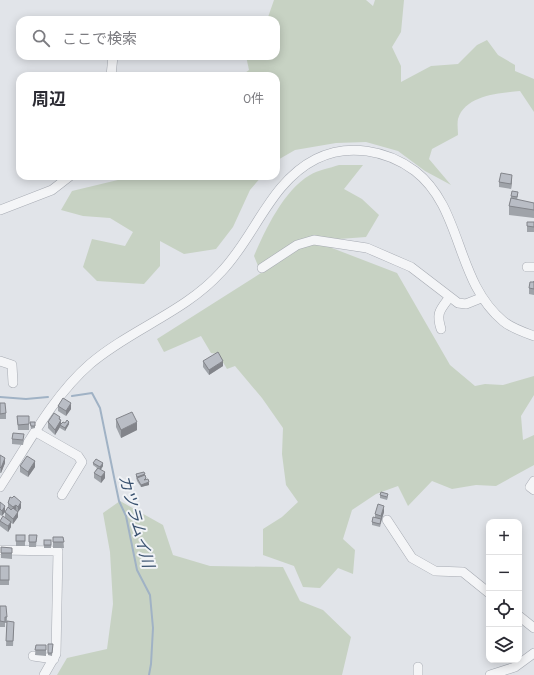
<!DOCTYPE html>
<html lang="ja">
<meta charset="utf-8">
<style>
:root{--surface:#fff;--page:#f7f7f7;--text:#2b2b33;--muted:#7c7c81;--line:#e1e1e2}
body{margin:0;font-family:Jost,"Noto Sans JP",sans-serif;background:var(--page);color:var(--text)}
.controls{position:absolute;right:12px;bottom:12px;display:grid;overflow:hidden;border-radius:8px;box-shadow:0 2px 10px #0003}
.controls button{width:36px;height:36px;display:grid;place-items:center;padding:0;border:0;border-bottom:1px solid var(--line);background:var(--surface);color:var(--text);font:20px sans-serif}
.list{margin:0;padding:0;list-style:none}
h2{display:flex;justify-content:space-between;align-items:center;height:52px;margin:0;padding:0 16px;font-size:17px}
h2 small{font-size:13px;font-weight:400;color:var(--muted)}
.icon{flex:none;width:22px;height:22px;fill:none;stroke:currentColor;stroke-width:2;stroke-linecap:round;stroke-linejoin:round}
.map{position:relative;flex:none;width:534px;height:675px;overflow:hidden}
.search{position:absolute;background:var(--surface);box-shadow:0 2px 10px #0003;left:16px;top:16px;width:264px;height:44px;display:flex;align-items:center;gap:10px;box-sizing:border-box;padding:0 14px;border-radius:12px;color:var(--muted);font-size:15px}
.panel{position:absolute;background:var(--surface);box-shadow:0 2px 10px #0003;left:16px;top:72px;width:264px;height:108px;border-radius:12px}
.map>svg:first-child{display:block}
</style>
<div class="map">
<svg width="534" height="675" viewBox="0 0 534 675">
<rect width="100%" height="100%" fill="#e1e4e9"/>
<!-- green -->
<g fill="#c7d2c3">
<path d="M274,0h92l7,6 2,-6h29l-3,32 -9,15 9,19v16l30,-16 27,-2 19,-19 10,-5 11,15 17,10v6l19,8v33l-14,-21c-20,2 -55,4 -62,28 -1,5 0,11 0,16l-26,14 -3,10 22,26 -26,-14 -27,-20 -32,-9 -30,1 -41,7 -19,11v-85h-35l8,-6 -3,-14h30v-36h-9z"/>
<path d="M339,165h24l-19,24 18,10 17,16 -13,22 -27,2 -7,9 65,25 53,92 25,21 10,-2 18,1 31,-9v19l-13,21 2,24 11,-5v30l-38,21 -20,-1 -24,4 -20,-8 -24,25 -10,-20 -22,8 -24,16 -9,29 12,11 -2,24 -15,-6 -18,20 -17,-1 -9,-21 -31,-11v-26l19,-12 16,-15 -12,-17 -4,-31 1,-26 -21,-30 -27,-32 -8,3 -9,-15 -7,-1 -10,-17 -37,16 -7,-13 104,-66 -7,-17c11,-26 30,-66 56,-81 8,-5 20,-7 29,-10z"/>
<polygon points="124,176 262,176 250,190 233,227 216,249 184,254 160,241 160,266 144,284 97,281 83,267 92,239 125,246 133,232 110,218 83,216 61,210 72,191 122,179"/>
<polygon points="120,501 163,525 173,555 210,566 283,567 300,601 323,610 351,637 342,675 57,675 67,658 107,649 113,604 110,552 103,513"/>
</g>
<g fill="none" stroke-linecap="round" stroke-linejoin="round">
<!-- stream -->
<g stroke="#a0b2c5" stroke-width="2">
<polyline points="72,396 92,393 100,408 114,477 119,501 126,516 137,570 150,595 153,628 151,664 149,675"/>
<polyline points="0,397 26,399 48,397"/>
</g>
<!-- minor casing -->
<g stroke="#a7abb3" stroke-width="10">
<g id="minor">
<polyline points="111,76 113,56"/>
<polyline points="0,210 52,190 70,176"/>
<polyline points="527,267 534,267"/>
<polyline points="262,268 297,245 314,240 367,248 411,267 458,303 466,304 481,298"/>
<path d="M441,329c-5,-16 -1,-19 8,-31"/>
<polyline points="0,361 12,365 13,383"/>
<polyline points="36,432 78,456 82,462 62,495"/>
<polyline points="534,481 530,487 534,490"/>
<path d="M0,487c27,-41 53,-91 90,-123 41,-35 95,-52 131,-92 34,-35 49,-90 95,-113 32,-16 71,-9 99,12 48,37 40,110 88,150 8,7 20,11 31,15"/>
<polyline points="387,520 412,558 435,571 463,572 489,593"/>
<polyline points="0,550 58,551 56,654 44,675"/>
<polyline points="519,616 534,628"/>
<polyline points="33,656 54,659"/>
<polyline points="418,675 418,667"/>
<polyline points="490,675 515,667 534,653"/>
</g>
</g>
<!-- minor -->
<use href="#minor" stroke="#f4f5f7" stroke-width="9"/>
</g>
<!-- wall -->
<g fill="#9fa3a9">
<polygon points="512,180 511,189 499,187 499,182"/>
<polygon points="518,195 517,200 534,203 534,218 509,215 509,206 511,196"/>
<rect x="527" y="222" width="7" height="10"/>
<polygon points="534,281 534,295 529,294 529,288 534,282"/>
<polygon points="203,361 223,366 209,375 203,367"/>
<polygon points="0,403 6,413 6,419 0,419 0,430"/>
<polygon points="58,406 71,409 66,416 58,411"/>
<polygon points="17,416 29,416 29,430 18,430"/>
<polygon points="116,419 137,430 121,438 116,427"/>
<polygon points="60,420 61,424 65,423 69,424 65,431 60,428 60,427 55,435 48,428 48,422"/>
<polygon points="30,422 35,422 35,428 31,429"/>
<polygon points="12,439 24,440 23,445 12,444"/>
<polygon points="0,455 5,463 1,473 0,473"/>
<polygon points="93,463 103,466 101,470 105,478 101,483 94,478 94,473 97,468 93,465"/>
<polygon points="20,466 35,467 28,477 20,472"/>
<polygon points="136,474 145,476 149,485 141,487 137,481 136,477"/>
<polygon points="380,495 388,497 387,500 380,498"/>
<polygon points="10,497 21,508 18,512 18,517 13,524 11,523 11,527 8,532 0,526 0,521 5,517 5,512 2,516 0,515 0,518 0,502 5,511 8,508 8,503"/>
<polygon points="384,512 380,527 372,525 372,522 375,518 375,514"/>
<rect x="16" y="535" width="9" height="11"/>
<polygon points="29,535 37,535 36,547 29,547"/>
<polygon points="53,537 63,537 64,548 53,548"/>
<rect x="44" y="540" width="7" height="8"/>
<polygon points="1,547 12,548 12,559 1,558"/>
<polygon points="0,553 0,566 9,566 9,585 0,585"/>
<polygon points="0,606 7,617 7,622 14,627 13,646 6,646 7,623 5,623 5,627 0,627"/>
<polygon points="48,644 53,644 52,656 48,655"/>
<polygon points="36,645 46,645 46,656 35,655"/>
</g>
<!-- shaded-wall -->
<g fill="#82848a">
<polygon points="512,175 512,180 511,189 511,184"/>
<polygon points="223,361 223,366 209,375 209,370"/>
<polygon points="71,403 71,409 66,416 66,411"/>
<polygon points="60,417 60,422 61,420 61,426 60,425 60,427 55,435 55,430"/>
<polygon points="69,422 69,424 65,431 65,428"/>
<polygon points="137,422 137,430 121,438 121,430"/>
<polygon points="5,458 5,463 1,473 1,468"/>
<polygon points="35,461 35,467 28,477 28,472"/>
<polygon points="103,463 103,466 100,470 100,467"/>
<polygon points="105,472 105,478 101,483 101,477"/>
<polygon points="145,474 145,477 137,478 137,480 137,477"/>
<polygon points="149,482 149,485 141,487 141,485"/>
<polygon points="21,502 21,508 18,512 18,507"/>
<polygon points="16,505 16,510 13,513 13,507"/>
<polygon points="5,506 5,512 2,516 2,511"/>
<polygon points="384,506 384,512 381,521 381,516"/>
<polygon points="18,512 18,517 13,524 13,519"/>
<polygon points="11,522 11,527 8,532 8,526"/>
</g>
<!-- building -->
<g fill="#b9bdc5" stroke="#82848a">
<polygon points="501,173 512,175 511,184 499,182"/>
<polygon points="512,191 518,192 517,197 511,196"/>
<polygon points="511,198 534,203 534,210 509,206"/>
<polygon points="527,222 534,222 534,227 527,226"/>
<polygon points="534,281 534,289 529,288 530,282 534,282"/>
<polygon points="218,352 223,361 209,370 203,361"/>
<polygon points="63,398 71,403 66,411 58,406"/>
<polygon points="0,403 5,403 6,413 0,414"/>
<polygon points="132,412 137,422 121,430 116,419"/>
<polygon points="54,413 60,417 59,419 61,420 55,430 48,422"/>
<polygon points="17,416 29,416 29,424 18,425"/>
<polygon points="67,420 69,422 65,428 60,425 63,422 65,423"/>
<polygon points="30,422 35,422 35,426 31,426"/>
<polygon points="13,433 24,434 23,440 12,439"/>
<polygon points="0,455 5,458 1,468 0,467"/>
<polygon points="27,456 35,461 28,472 20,466"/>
<polygon points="96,459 103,463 100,467 93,463"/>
<polygon points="98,468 105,472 101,477 94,473"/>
<polygon points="144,472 145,474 137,477 136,474"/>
<polygon points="145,475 146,478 144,480 148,479 149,482 141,485 137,478"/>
<polygon points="381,492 388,494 387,497 380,495"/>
<polygon points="14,496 21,502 18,507 16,505 13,507 8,503 10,497 12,498"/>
<polygon points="0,502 5,506 2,511 0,509"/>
<polygon points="378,504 384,506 381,516 375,514"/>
<polygon points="8,507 11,510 13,508 18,512 13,519 5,512"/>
<polygon points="3,516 11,522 8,526 0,521"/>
<polygon points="373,517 381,519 380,524 372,522"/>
<rect x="16" y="535" width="9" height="6"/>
<polygon points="29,535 37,535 36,542 29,542"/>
<polygon points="53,537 63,537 64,542 53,542"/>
<rect x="44" y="540" width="7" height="5"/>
<polygon points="1,547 12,548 12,553 1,553"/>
<rect x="0" y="566" width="9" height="14"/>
<polygon points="0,606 6,606 7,617 5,617 5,622 0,621"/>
<polygon points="7,621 14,622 13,641 6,641"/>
<polygon points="48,644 53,644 52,653 48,653"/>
<polygon points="36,645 46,645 46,650 35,650"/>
</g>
<g text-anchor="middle" stroke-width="4" stroke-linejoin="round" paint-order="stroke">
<!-- water labels -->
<g font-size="16" font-style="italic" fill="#39516f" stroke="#f1f3f6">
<text transform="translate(137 521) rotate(75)" y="6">カツラムイ川</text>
</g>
</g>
</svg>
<div class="controls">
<button>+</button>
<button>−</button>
<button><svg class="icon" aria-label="locate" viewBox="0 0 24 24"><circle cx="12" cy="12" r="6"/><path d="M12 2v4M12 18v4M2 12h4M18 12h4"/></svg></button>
<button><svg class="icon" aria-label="layers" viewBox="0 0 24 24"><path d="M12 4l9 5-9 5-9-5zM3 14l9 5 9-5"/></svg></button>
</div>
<div class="search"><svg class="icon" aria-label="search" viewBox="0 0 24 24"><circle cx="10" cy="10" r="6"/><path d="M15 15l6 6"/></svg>ここで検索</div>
<section class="panel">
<h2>周辺<small>0件</small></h2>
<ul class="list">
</ul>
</section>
</div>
